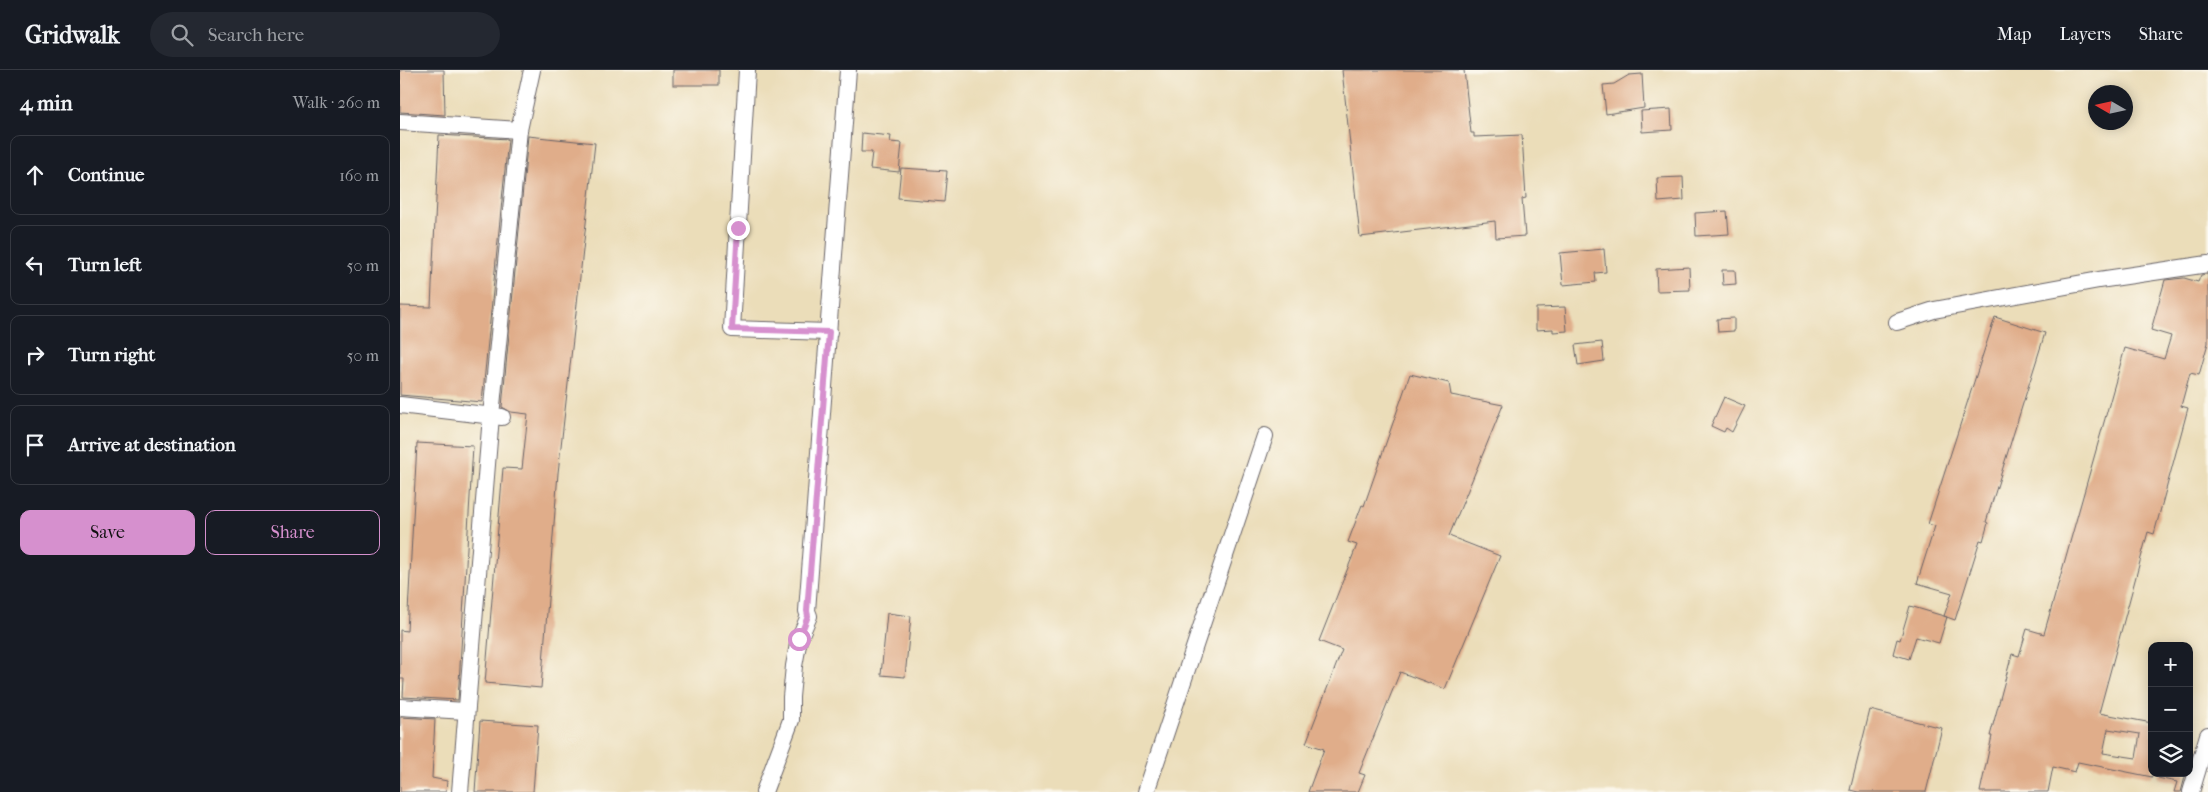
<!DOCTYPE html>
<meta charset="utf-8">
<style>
:root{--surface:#171b24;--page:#242831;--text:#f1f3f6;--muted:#9ea1a6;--line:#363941;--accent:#d690ce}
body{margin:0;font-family:"IM FELL French Canon",serif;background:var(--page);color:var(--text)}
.controls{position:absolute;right:15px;bottom:15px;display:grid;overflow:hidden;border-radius:10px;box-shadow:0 2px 12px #0003}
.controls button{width:45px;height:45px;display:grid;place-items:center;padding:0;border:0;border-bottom:1px solid var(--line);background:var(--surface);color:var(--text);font:25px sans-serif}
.compass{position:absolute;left:1688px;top:15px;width:45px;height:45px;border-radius:50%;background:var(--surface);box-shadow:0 2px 12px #0003;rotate:279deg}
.stop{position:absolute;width:15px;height:15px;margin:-11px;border:4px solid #d690ce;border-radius:50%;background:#fff}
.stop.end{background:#d690ce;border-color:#fff;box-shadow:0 1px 5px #0008}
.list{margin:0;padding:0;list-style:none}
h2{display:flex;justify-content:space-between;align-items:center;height:65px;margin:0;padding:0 20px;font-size:21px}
h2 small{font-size:16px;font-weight:400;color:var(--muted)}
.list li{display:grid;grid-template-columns:32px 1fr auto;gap:15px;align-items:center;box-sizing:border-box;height:80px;margin:0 10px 10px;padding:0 10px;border:1px solid var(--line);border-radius:10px}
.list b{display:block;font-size:19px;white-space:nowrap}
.list em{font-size:16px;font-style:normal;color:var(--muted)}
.actions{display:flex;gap:10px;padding:15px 20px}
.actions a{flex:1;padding:11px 0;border:1px solid var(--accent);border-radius:10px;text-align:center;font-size:18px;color:var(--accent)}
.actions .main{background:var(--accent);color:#111}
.icon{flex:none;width:28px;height:28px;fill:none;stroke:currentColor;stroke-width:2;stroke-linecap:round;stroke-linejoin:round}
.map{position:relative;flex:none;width:1808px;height:722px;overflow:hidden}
header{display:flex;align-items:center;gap:30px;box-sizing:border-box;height:70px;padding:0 25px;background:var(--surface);border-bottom:1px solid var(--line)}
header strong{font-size:24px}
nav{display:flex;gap:28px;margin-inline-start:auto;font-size:18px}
.search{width:350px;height:45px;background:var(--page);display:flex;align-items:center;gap:12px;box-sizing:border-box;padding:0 18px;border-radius:28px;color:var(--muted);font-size:19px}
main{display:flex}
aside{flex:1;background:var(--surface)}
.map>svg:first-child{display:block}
</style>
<header>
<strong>Gridwalk</strong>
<div class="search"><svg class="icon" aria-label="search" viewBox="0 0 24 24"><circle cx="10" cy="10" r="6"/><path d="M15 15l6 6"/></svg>Search here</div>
<nav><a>Map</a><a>Layers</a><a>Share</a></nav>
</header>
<main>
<aside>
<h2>4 min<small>Walk · 260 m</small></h2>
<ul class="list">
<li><svg class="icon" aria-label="ahead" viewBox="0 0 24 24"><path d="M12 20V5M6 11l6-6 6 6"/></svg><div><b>Continue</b></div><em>160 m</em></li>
<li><svg class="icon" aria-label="left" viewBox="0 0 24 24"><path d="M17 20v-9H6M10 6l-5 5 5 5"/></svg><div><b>Turn left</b></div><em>50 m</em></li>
<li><svg class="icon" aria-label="right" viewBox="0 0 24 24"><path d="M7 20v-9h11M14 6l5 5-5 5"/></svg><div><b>Turn right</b></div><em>50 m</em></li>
<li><svg class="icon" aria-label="arrive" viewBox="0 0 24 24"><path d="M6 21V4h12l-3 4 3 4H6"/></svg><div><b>Arrive at destination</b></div></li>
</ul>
<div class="actions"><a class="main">Save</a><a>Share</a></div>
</aside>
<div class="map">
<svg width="1808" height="722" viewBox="0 0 1808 722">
<rect width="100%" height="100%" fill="#fbf7ec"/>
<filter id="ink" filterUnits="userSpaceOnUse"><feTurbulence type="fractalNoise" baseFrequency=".02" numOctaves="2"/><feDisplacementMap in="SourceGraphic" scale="10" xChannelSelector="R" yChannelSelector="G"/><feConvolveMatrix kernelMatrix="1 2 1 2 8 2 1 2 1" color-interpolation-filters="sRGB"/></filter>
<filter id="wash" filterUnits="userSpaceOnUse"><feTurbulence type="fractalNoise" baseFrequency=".0096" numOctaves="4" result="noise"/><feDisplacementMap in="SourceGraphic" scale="20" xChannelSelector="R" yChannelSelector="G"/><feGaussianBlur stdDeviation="1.12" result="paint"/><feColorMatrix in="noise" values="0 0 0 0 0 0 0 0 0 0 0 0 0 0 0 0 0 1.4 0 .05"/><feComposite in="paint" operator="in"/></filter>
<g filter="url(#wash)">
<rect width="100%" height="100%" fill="#ebddb9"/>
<g id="blocks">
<!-- building -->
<g fill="#e0ad8a" fill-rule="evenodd">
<polygon points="0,0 44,0 45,45 0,42"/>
<rect x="273" y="0" width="46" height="15"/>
<polygon points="942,0 1064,0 1071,63 1074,63 1074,67 1122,65 1126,128 1122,129 1125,166 1096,168 1095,151 960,167"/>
<polygon points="1242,4 1244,38 1206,44 1203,15 1214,14 1229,5"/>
<polygon points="1271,39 1272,60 1242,62 1241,41"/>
<polygon points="462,63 491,66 490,72 502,73 499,102 470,99 472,82 461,82"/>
<polygon points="39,65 108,69 82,332 0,325 0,236 31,237"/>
<polygon points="128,66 195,73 158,403 141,618 85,613 103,398 122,399 128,344 111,342 102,337"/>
<polygon points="501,98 547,101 544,132 498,128"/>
<polygon points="1283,107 1284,130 1258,132 1257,108"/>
<polygon points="1327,141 1329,164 1296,166 1295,143"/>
<polygon points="1204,179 1206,202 1195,203 1196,212 1163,215 1160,183"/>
<polygon points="1289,197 1290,220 1257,221 1256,199"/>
<polygon points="1322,200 1335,200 1336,214 1323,215"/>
<path d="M1808,204v69l-9,32 -9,-2 -9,33 7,2 -34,126 -6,-2 -49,181 53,10v54l-74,-15 -3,10 -22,-5 -5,25h-68l12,-56h-2l22,-82 7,2 8,-27 17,5 81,-286 39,11 7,-23 -20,-6 14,-50 19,-2 14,4 3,-7zM1708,659l32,5 -4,24 -33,-5z"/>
<polygon points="1165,237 1167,261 1153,262 1153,259 1136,260 1136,238"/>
<polygon points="1595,247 1645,263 1586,452 1588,453 1583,471 1580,470 1555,550 1544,546 1552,523 1517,513 1535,456 1528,454"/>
<polygon points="1334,248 1334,261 1318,262 1317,249"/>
<polygon points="1202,272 1204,291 1178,295 1175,275"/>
<polygon points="1010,304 1049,313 1051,325 1103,335 1049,466 1100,486 1045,619 1000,602 959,703 965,705 958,722 908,722 924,679 906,673 942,580 919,571 957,475 948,472 962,435 964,436"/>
<polygon points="1324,327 1345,336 1332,362 1326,358 1324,362 1311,356"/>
<polygon points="17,373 73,376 58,630 3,627 4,609 0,609 0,560 7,561"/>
<polygon points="1510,536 1547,547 1539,573 1516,567 1509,589 1493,584 1497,569 1500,570"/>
<polygon points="487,543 511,546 505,607 481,605"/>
<polygon points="1470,640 1542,658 1526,722 1458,722 1450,720"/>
<polygon points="0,647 35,649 32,708 47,711 46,722 0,722"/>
<polygon points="80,651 138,655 133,722 75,722"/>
<polygon points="1759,703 1786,703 1781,722 1774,722 1777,712 1758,708"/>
</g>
</g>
</g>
<g filter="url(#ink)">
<use href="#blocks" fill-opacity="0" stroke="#686367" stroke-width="1"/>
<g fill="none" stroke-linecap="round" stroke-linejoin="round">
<!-- minor casing -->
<g stroke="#686367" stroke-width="18">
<g id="minor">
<polyline points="347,0 332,259 429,262"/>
<polyline points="0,52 119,60 91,346 60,722"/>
<polyline points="119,60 132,0"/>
<polyline points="1497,252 1534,240 1699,210 1808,194"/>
<polyline points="0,335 102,347"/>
<polyline points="0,637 66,641"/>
<polyline points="364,722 391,650 391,627 394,596 399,569 409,546 407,541 448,0"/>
<polyline points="746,722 865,366"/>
<polyline points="1791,722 1808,665"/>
</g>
</g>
<!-- minor -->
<use href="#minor" stroke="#fff" stroke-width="16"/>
</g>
</g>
<g fill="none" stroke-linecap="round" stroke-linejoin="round" filter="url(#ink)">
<!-- route -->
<polyline stroke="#d690ce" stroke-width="6" points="338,158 332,259 429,262 407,541 408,546 399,569"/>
</g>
</svg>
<div class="controls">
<button>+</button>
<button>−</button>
<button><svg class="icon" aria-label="layers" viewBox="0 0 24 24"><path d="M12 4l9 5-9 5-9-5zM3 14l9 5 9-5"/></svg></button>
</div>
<svg class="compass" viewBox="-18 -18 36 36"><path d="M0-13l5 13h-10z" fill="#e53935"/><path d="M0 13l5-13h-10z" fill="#9ea1a6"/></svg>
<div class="stop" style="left:399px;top:569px"></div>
<div class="stop end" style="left:338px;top:158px"></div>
</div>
</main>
